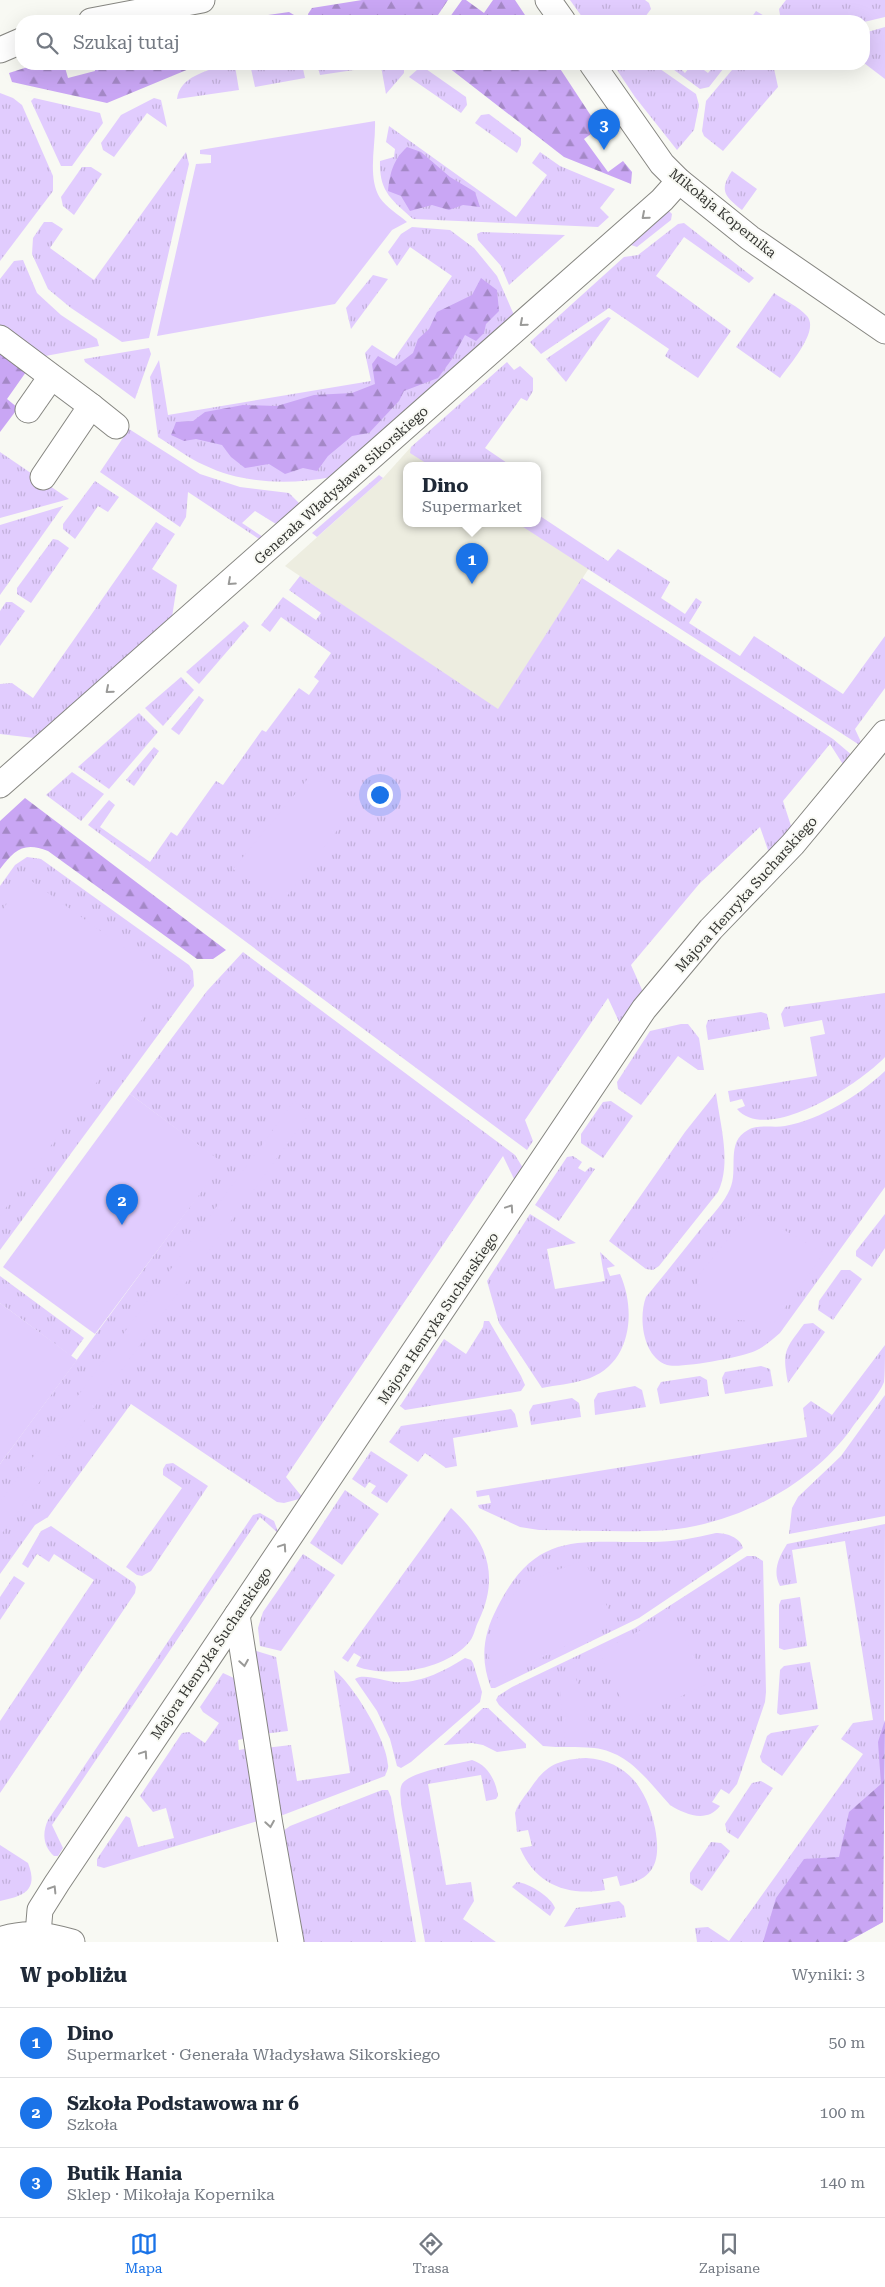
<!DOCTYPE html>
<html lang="pl">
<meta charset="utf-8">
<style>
:root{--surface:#fff;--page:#f2f2f3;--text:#1f2937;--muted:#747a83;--line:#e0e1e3;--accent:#1a73e8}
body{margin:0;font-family:"Roboto Serif",serif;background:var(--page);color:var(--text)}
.you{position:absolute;left:379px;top:794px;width:18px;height:18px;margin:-12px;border:4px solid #fff;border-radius:50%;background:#1a73e8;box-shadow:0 0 0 8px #1a73e833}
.badge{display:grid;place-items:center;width:32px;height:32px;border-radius:50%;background:var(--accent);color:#fff;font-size:16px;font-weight:700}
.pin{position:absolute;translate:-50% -41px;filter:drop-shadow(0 1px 2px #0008)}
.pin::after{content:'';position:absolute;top:26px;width:18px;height:15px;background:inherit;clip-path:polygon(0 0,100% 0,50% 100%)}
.popup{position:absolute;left:403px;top:462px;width:138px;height:65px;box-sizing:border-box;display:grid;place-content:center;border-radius:10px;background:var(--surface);filter:drop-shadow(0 1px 4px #0005);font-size:16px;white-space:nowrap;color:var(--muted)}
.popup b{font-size:19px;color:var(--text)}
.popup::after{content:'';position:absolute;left:50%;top:100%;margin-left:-10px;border:10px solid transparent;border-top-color:var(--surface)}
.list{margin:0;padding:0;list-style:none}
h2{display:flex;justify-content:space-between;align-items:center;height:65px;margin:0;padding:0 20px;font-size:21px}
h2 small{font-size:16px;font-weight:400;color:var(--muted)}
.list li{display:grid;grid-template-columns:32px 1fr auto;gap:15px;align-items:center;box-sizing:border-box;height:70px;padding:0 20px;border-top:1px solid var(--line)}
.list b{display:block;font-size:19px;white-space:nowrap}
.list p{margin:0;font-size:16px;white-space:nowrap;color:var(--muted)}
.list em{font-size:16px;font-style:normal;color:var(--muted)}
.icon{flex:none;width:28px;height:28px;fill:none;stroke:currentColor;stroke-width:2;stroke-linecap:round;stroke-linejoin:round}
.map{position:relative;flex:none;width:885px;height:1942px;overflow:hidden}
.search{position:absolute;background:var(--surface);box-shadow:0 5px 20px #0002;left:15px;right:15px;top:15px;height:55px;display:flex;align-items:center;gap:12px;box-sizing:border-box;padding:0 18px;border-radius:20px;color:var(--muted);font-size:19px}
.sheet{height:275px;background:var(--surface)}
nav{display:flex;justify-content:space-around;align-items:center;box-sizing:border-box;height:70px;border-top:1px solid var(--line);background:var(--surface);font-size:14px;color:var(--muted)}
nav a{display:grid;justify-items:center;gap:2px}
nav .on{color:var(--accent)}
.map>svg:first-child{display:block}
</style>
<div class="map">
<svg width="885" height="1942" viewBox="0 0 885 1942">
<defs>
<pattern id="grass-tufts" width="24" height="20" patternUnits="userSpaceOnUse" patternTransform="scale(1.25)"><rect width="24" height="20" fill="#e1ccfe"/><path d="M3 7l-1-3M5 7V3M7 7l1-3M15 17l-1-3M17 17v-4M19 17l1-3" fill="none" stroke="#c2b0da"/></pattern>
<pattern id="forest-firs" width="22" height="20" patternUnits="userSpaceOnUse" patternTransform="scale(1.25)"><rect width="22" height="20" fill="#c9a6f4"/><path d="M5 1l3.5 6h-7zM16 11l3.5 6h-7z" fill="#a488c6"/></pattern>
</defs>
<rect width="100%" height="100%" fill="#f8f9f3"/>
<!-- built -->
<polygon fill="#edede0" points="411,447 439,465 407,465 407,523 527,523 591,565 498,710 285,566 383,478"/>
<!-- grass -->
<g fill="url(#grass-tufts)">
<polygon points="570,0 645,0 649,3 651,9 642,21 585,21"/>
<polygon points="786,0 885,0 885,17 864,22 781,21 779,9"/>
<polygon points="756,11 766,17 762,21 749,21"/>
<polygon points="885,27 885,79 864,63 864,33"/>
<path d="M225,64l10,2 4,24 -62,9c3,-23 29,-27 48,-35z"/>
<polygon points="250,64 302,64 305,78 255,87"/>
<polygon points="317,64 404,64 404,73 386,94 381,66 320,75"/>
<polygon points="613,64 653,64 696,94 699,105 694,130 677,150 635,97"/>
<polygon points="666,64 676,64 685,73 692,64 696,64 708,73 716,64 727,64 709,87 700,89"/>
<polygon points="737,64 773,64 778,87 723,151 704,136 702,131 706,101"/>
<polygon points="418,69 426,69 466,97 467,105 461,113 409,77"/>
<polygon points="0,93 13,98 22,105 53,176 53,191 0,261"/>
<polygon points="34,98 100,113 103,123 72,166 61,166 31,101"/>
<polygon points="154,98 161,100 167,127 147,113 114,157 103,150 101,143 121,115"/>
<polygon points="489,114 521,138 521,145 517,153 475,123 481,115"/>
<path d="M389,126l127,91 31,-42 -15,-12 8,-11 20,14 55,23 -15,19 9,9 -11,10 -185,-8c-21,-19 -34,-27 -33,-58l14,-4 1,-8 -9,-7z"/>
<polygon points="186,152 189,164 149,338 122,342 71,308 48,289 32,254 33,238 44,222 52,222 63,229 50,248 94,280"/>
<polygon points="82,167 91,167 102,174 74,215 63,206 61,197"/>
<path d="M732,171l25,18 -15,21c-16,-13 -24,-19 -10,-39z"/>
<polygon points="668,210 672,214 671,220 637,247 628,244"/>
<polygon points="684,223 754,278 749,283 684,237 656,276 731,331 698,378 665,356 669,349 609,308 541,354 530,342 624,257 638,255 678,224"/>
<path d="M412,227l38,3 24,18 23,28 17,39 -182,162c-43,8 -89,7 -128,-12 -16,-7 -31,-19 -46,-28l-8,-60 9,-17 9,55 203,-34 -6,-28 7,-8 22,14 58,-83 -42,-29 -13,19 -9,-14 13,-18z"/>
<polygon points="481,232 565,235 509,285 501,266 478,240 477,234"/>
<polygon points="23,260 37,293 61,315 97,339 99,346 40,357 0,327 0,279 14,261"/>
<polygon points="373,275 388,279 351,329 346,308"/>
<path d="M774,293c10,7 25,14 33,23 13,15 -18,49 -27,62l-44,-31z"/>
<polygon points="608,317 611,318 566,382 546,359"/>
<polygon points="149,348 151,354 135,399 85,362 84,359"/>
<polygon points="507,362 514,370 520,366 533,378 533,391 527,401 521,398 485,448 510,465 429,465 410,453 411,447"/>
<polygon points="129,429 200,474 240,487 289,493 300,504 276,524 255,511 242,523 263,537 259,539 188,492 186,517 180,527 100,472"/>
<polygon points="0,452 69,499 0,518"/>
<polygon points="379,475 383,478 317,537 312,533"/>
<polygon points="95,481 119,497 108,512 98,506 75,539 63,529 63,524"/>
<polygon points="63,506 0,595 0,525"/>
<polygon points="537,514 608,561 618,549 670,582 661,598 685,614 696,598 702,602 689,623 740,656 754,636 843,694 885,636 885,688 855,729 862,744 861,746 517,523 537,523"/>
<polygon points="156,522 175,534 152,569 177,585 172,617 34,738 0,734 0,684 12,683 33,698"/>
<polygon points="53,539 58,540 69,548 31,603 17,594 17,588"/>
<polygon points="300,576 498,709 582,578 833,739 853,756 844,766 830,744 783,801 792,829 769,853 760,827 700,883 631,965 643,992 621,1026 608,998 525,1120 533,1141 527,1150 88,825 109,800 115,805 100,827 150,862 171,832 177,836 216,781 223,785 262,730 266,732 299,688 309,695 319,681 314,677 331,653 281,617 270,632 261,625 283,597 316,620 321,613 289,590"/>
<polygon points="6,602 12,602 25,611 0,646 0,611"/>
<polygon points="244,621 249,626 199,684 186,672"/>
<polygon points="181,677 194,690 163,726 145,708"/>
<polygon points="199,696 204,700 179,735 171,729"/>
<polygon points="139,713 158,732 109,789 78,767"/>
<polygon points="154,747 159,751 134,786 126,780"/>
<polygon points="72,772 104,794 81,821 46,795"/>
<polygon points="27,857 41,859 189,965 193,971 194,986 0,1250 0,886 15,865"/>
<polygon points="243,952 515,1155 523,1168 515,1181 503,1156 286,1477 303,1498 284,1503 277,1502 131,1404 48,1517 35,1525 0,1574 0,1464 222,1163 130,1094 207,991"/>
<path d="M885,993v64c-23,25 -117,88 -148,52l8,-3 -3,-7 -12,3 -2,-11 89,-15 -7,-39 15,-3 -3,-14 -38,7 -3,-13 4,-7z"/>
<polygon points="761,1012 767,1014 770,1029 708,1040 706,1026 708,1020"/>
<polygon points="681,1024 688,1024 699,1038 704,1070 698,1070 678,1056 641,1105 618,1089 617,1082 650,1031"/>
<path d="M885,1071v116l-105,146c-8,7 -16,14 -25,18 -12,6 -77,18 -88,14 -24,-8 -29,-47 -21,-68 19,-23 38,-47 57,-71 10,-12 21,-23 27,-37 9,-19 -5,-47 18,-59 9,-6 26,-2 37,-4 37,-7 73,-30 100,-55z"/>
<path d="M716,1093c4,32 16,70 2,99l-59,74 -6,4 -7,-1 -37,-28 76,-109z"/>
<polygon points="611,1101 633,1116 603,1158 581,1143 581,1134 603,1102"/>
<polygon points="573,1156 582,1162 578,1168 585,1172 590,1167 595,1169 559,1221 535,1205 567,1157"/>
<path d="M530,1214l46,29 -29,6 8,40 50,-8 -5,-29 15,14 -8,2 3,8 10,-2c17,38 11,93 -36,106 -13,4 -28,5 -42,8l-43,-65 -12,-42z"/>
<polygon points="885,1214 885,1248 872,1267 856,1256 856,1251"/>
<polygon points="841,1270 850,1270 862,1279 833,1320 818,1310 819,1301"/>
<polygon points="0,1276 84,1338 71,1356 0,1303"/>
<polygon points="484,1321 489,1321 521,1376 525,1385 521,1391 405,1410 400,1406 444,1339 466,1354 483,1327"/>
<path d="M813,1323l12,9 -37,51c-6,-33 -3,-33 16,-59z"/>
<path d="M885,1345c0,10 0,28 -1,37 -5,13 -24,34 -33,47 -40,56 -114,95 -183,101 -43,3 -86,0 -129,0l-19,-3 -41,-19 -1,-3 13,-2 -2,-8 -12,2 -1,-6 331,-54 -4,-29 8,-7 21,14z"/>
<polygon points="761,1366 770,1369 773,1386 725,1394 722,1378 725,1372"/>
<polygon points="700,1376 707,1380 709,1396 660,1404 657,1389 661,1382"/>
<polygon points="635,1386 642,1390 646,1407 595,1415 594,1400 598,1393"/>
<polygon points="885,1395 885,1516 789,1534 792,1508 798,1497 841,1456"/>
<polygon points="572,1398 579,1403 581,1417 531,1425 529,1412 533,1405"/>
<polygon points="511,1409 515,1414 518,1427 453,1438 457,1466 446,1468 425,1453 418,1462 389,1442 401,1426"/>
<polygon points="371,1451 408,1475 387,1503 371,1493 376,1486 369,1482 365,1488 352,1479"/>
<polygon points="173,1463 208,1486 151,1571 142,1576 137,1575 126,1567 182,1488 163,1475 163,1469 166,1464"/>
<polygon points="345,1490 379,1514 342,1565 310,1543"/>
<path d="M451,1508c36,32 49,67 28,112 -4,7 -4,14 -9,21 -15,19 -45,29 -69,30 -15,1 -31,1 -45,-5l5,-9 -7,-4 -6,9 -6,-4z"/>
<path d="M260,1513l14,8 5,13 -19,-17 -208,308 11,23 -5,8h-4c-11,-10 -12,-23 -6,-36l205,-305z"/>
<path d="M885,1524l-2,398 -36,20h-150l-2,-14 13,-1 21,14 134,-187 -22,-15 12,-16 20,-3 -28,-179 -53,9 5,33 -17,3c-8,-15 -1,-29 7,-42z"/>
<polygon points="51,1526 134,1583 136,1587 135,1593 0,1793 0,1721 94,1580 54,1554 49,1562 37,1554 28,1568 22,1564 41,1531"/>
<path d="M716,1533c10,0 24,4 27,15l-104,70 -144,70h-4c-11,-29 -8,-53 6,-80 39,-78 81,-65 155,-66 22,0 43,-4 64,-9z"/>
<polygon points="303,1554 335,1575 281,1651 260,1646 258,1628 263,1612"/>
<path d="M747,1556h8l8,5 3,131 -1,10 -28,82 -8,10 -8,-5 -9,13 8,4c-13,17 -34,9 -50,-1 -22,-24 -41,-53 -76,-57 -17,-2 -34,0 -51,-2l-44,-41 -3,-5 2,-4 14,-9 123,-59z"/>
<polygon points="14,1576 25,1583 0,1620 0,1597"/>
<polygon points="800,1597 807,1646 784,1650 779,1648 779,1605 781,1600"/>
<polygon points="250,1649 276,1657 288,1731 263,1734"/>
<path d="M465,1658l6,2 2,3 9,29 -2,10 -69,60 -10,6 -4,-2 -7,-27 -13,-28 -22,-32c8,-6 29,2 39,3 26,2 50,-11 71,-24z"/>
<polygon points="810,1662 818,1709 780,1715 777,1713 780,1670 784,1666"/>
<path d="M334,1670c19,14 53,70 54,95 1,3 -2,8 -3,11l-102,39 -7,-1 -11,-66 26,-3 6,36 53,-8z"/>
<polygon points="223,1673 236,1679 248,1738 238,1740 239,1750 250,1748 258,1821 104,1868 97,1866 97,1859 126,1816 130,1818 138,1847 174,1838 166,1808 153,1812 140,1796 182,1733 189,1732 205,1743 219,1723 203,1712 200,1707"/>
<polygon points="483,1708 488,1708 526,1744 526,1748 497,1752 483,1745 472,1743 444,1745"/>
<polygon points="819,1725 782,1776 762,1762 760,1757 767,1736 771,1733"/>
<path d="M586,1758c42,3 61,31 69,70 6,32 1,52 -35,58l-3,-10 -14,3 2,11c-38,6 -69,-5 -85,-42l12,-2 -4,-16 -11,2 -2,-19c3,-9 9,-16 15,-24 16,-24 27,-29 56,-31z"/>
<path d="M472,1760c16,5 24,21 26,36l-2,3 -10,2 -5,-26 -53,9 18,101 25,-3 3,19 -11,18 33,23h-71l-24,-138c0,-6 -2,-14 1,-20 7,-12 56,-20 70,-24z"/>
<polygon points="761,1781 773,1788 738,1839 727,1832 725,1824 752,1783"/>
<polygon points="382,1790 388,1790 391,1797 416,1942 297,1942 283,1831 290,1826"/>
<polygon points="711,1842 721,1843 730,1851 702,1891 690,1883 690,1873"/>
<path d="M0,1845l28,18c11,28 -5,33 -28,38z"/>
<path d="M517,1882c12,1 34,15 38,26l-5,8 -38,-29z"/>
<polygon points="619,1901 624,1906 626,1917 564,1927 576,1908"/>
</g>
<!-- forest -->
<g fill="url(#forest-firs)">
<polygon points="362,0 448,0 434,21 309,21 308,14 312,8"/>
<polygon points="462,0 466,0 484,13 493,0 515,0 529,21 447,21"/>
<polygon points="289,12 294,15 296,21 246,21 248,18"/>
<polygon points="37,64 64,64 68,78 95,71 94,64 201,64 107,103 12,82 9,73"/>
<polygon points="444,64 557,64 599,128 584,139 608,172 623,161 632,172 631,184 564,157"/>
<path d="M407,147l14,5 29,25 25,15 5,15 -17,-2 -14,5 -17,-5 -22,6 -9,-15 -13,-5c2,-18 5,-31 19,-44z"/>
<polygon points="481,278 497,290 499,311 486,324 484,333 476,341 465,335 452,359 438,378 404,391 399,401 369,433 352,436 328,456 317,471 303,468 285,474 269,464 245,468 231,457 222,445 196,439 184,441 171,435 176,422 193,421 205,412 243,405 277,406 314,395 352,393 375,384 372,364 378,356 396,366 413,353 418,339 429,329 437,312 472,295"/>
<polygon points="0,352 26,372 7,399 18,408 0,432"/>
<path d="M25,798l201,152 -13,9h-16l-149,-108c-25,-10 -34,0 -48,18v-48z"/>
<polygon points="885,1720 883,1922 847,1942 763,1942 776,1898 804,1859 839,1857 849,1812 881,1784 878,1742"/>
</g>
<!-- park -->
<g fill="#e1ccfe">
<path d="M375,121c1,24 -8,56 5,77 6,9 19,17 27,24l-15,8 -57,74 -178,32 39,-172 15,-1v-8l-11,-1v-4z"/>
<polygon points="315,770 358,803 281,904 233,869"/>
<polygon points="26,877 170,981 0,1216 0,913"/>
<polygon points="130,1094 223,1163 95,1334 3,1267"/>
<polygon points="294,1101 310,1113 0,1536 0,1502"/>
<polygon points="751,1211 824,1253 774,1323 716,1318 697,1299 697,1277"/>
<polygon points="0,1303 77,1360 0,1464"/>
<polygon points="584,1560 615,1622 495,1680 489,1657 493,1625 510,1597 527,1581"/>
<polygon points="671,1614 709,1683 631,1720 599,1652"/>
<polygon points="575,1675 593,1734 565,1741 559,1680"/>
</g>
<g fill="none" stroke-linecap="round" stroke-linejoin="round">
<!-- minor casing -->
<g stroke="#868681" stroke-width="27">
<g id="minor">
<polyline points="548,0 563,21"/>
<polyline points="91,21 202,0"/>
<polyline points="0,50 21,41"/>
<polyline points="592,64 662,164 679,181 750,238 885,331"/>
<polyline points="0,338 91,406 43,477"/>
<polyline points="91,406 116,426"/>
<polyline points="28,410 51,377"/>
<polyline points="0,785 662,200 679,181"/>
<polyline points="237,1615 270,1825 291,1942"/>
<polyline points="38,1934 40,1910 57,1883 644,1009 711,929 793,844 885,733"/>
<path d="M0,1940c26,-9 46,-5 72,2"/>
</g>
</g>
<!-- minor -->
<use href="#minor" stroke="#fff" stroke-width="25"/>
</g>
<!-- one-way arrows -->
<defs><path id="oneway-chevron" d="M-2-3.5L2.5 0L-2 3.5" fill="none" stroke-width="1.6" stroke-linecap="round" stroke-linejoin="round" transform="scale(1.25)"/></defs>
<g stroke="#9a9a98">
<use href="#oneway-chevron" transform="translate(645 216) rotate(139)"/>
<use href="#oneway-chevron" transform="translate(523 323) rotate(139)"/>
<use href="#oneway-chevron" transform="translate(231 582) rotate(138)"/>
<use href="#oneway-chevron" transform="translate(109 690) rotate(139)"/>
<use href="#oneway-chevron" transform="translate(510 1208) rotate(-56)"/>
<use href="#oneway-chevron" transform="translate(283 1547) rotate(-56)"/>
<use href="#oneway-chevron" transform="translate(244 1663) rotate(81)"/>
<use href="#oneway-chevron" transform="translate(144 1754) rotate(-56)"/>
<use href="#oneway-chevron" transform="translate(270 1824) rotate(81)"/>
<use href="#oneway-chevron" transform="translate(53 1889) rotate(-58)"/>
</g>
<g text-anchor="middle" stroke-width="4" stroke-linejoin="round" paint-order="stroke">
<!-- street labels -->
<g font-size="14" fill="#343532" stroke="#f8f9f3">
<text transform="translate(723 213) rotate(39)" y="5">Mikołaja Kopernika</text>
<text transform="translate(341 485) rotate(-42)" y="5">Generała Władysława Sikorskiego</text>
<text transform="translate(746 894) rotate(-48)" y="5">Majora Henryka Sucharskiego</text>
<text transform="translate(438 1318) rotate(-56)" y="5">Majora Henryka Sucharskiego</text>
<text transform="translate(211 1653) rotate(-56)" y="5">Majora Henryka Sucharskiego</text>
</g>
</g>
</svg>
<div class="you"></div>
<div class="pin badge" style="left:472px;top:584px">1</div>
<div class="popup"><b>Dino</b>Supermarket</div>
<div class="pin badge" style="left:122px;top:1225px">2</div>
<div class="pin badge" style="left:604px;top:150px">3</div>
<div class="search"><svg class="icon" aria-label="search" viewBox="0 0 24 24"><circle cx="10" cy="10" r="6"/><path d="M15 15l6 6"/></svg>Szukaj tutaj</div>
</div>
<section class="sheet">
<h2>W pobliżu<small>Wyniki: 3</small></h2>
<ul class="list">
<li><span class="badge">1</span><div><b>Dino</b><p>Supermarket · Generała Władysława Sikorskiego</p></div><em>50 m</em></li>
<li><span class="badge">2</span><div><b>Szkoła Podstawowa nr 6</b><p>Szkoła</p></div><em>100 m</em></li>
<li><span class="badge">3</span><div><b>Butik Hania</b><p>Sklep · Mikołaja Kopernika</p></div><em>140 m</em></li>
</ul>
</section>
<nav>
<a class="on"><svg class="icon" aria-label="map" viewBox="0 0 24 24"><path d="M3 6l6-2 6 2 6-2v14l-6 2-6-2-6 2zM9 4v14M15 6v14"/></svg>Mapa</a>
<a><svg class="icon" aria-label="directions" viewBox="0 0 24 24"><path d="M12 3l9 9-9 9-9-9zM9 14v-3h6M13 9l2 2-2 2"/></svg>Trasa</a>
<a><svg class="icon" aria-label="saved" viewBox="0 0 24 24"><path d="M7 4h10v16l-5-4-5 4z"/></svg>Zapisane</a>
</nav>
